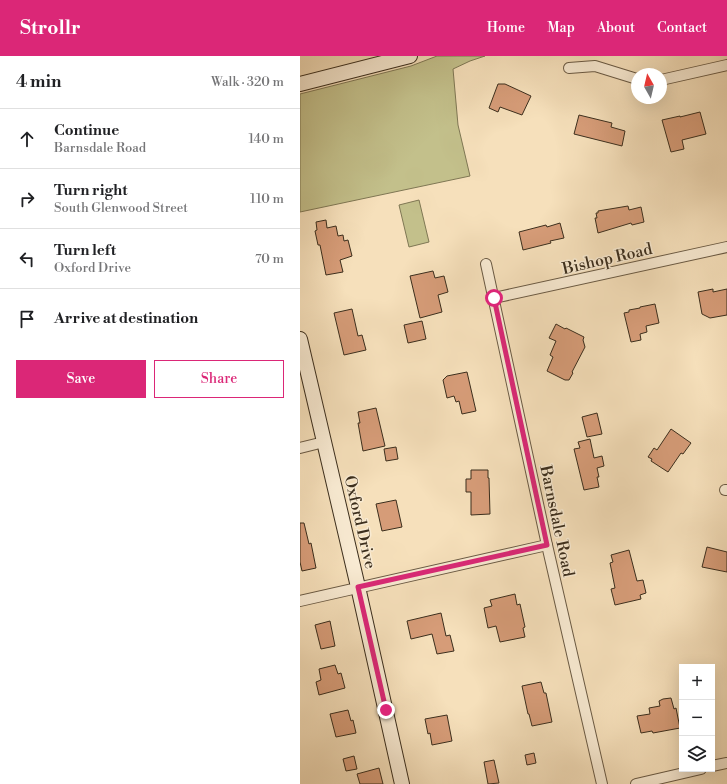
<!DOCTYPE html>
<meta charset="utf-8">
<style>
:root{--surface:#fff;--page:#f2f2f2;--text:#202124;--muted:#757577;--line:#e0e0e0;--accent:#db2777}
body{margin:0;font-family:"Libre Bodoni",serif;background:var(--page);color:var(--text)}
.controls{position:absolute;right:12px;bottom:12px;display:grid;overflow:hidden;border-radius:0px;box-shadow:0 4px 16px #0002}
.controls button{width:36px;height:36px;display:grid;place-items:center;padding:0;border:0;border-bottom:1px solid var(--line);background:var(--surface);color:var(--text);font:20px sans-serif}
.compass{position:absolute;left:331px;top:12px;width:36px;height:36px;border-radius:50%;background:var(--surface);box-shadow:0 4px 16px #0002;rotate:352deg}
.stop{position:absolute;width:12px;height:12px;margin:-9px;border:3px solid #db2777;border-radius:50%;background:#fff}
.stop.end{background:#db2777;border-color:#fff;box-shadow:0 1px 4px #0008}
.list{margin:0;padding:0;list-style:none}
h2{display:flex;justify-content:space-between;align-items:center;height:52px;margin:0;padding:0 16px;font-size:17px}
h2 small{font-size:13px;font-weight:400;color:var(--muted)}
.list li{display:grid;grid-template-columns:26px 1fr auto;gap:12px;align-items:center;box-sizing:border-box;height:60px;padding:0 16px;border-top:1px solid var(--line)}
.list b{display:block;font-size:15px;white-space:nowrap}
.list p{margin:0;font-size:13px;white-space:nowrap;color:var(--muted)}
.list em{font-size:13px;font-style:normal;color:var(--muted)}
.actions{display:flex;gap:8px;padding:12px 16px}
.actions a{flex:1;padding:9px 0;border:1px solid var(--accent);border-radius:0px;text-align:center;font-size:14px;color:var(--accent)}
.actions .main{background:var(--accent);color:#fff}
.icon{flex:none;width:22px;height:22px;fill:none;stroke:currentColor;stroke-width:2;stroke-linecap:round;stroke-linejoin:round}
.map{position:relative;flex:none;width:427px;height:728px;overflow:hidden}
header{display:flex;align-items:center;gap:24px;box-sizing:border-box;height:56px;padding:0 20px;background:var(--accent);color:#fff}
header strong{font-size:19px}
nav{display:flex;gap:22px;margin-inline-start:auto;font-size:14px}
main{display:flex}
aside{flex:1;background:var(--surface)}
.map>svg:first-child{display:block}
</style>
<header>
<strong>Strollr</strong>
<nav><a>Home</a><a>Map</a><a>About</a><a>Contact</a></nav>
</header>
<main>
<aside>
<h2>4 min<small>Walk · 320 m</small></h2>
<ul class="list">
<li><svg class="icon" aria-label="ahead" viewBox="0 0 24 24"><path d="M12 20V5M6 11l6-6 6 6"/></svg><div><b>Continue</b><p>Barnsdale Road</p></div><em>140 m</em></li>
<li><svg class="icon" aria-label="right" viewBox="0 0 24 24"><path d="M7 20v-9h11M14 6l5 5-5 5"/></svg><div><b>Turn right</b><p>South Glenwood Street</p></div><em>110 m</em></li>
<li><svg class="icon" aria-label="left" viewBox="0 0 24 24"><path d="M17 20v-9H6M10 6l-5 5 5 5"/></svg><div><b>Turn left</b><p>Oxford Drive</p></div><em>70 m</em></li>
<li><svg class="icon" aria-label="arrive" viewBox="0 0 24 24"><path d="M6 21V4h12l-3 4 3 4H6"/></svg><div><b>Arrive at destination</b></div></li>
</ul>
<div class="actions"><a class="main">Save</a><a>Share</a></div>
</aside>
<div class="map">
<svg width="427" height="728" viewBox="0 0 427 728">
<rect width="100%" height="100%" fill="#f6e0bb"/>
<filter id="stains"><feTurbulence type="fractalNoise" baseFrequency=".005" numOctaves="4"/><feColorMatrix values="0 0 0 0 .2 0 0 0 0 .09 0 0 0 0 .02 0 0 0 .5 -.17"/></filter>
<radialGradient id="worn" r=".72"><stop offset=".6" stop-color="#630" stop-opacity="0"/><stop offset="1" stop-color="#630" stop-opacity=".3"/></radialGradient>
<!-- green -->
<g fill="#c3c08b" stroke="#7f7754">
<polygon points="137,0 185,0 170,5 153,13 158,69 170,120 0,156 0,38 111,10"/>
<polygon points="119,144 129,186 109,191 99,149"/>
</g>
<!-- building -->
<g fill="#d69c78" stroke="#3b2e1d">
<polygon points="198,28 205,28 231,40 222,59 200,51 198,56 189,52"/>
<polygon points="400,56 406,78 382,84 384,93 371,96 362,64 380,60 380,61"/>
<polygon points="279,59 312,67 311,71 325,75 322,90 274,78"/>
<polygon points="328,150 329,154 341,151 344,166 332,169 331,167 298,177 295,162 297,162 296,157 298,157 298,155"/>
<polygon points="26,164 27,172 36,170 38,180 43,179 44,185 48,184 52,200 40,204 43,216 26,219 20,189 18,189 15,175 17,174 16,166"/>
<polygon points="260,167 264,182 250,185 251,187 223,194 219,176 246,169 247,171"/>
<polygon points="133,215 135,222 144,220 148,236 138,239 142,256 120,262 110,220"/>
<polygon points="413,233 413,236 427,233 427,259 410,262 402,258 398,236"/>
<polygon points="355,248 359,267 346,270 347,276 340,278 341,284 331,286 324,257 329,256 329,254 340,252 340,251"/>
<polygon points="52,253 58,280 62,279 66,294 44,299 34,257"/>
<polygon points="122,265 126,283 108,287 104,269"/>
<polygon points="256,268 265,273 266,272 284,281 283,284 285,291 272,316 273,317 269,324 265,324 247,315 253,301 250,299 256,285 249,282"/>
<polygon points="167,316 176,355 162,358 159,345 156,346 154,340 147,342 143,324 147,320"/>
<polygon points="76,352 85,390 63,395 58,367 60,367 58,356"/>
<polygon points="297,357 302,378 287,381 282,361"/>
<polygon points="371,373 391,387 383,398 381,397 368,416 351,405 352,403 348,401 354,392 357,394"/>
<polygon points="290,383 294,402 302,400 304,410 297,412 299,421 297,421 299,431 284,434 274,393 280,392 278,386"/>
<polygon points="96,391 98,403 86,405 84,393"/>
<polygon points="171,414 188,414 188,422 189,422 190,458 171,459 171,436 166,436 166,423 171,423"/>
<polygon points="96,444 102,471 82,475 76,448"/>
<polygon points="0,467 4,467 9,488 11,487 16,512 2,515 0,506"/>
<polygon points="407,491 427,496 427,516 402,511"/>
<polygon points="329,494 337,525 343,524 346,537 340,539 341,543 315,549 311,533 315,532 310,507 313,506 311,499"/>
<polygon points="215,538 217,549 220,548 225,571 223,572 225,581 200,586 196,570 188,572 184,552 192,550 190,544"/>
<polygon points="141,557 146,580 150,579 154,595 137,598 132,578 111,583 107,565"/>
<polygon points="30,565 35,590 21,593 15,569"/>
<polygon points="35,609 38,618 41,617 45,632 19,639 16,626 21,624 19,613"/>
<polygon points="241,626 244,637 246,637 252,666 232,670 229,658 228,658 222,630"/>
<polygon points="371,642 374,653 376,652 380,672 353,677 352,675 341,677 337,660 350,658 349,652 360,650 359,645 363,643"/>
<polygon points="48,654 51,665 53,664 56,677 36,681 30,658"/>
<polygon points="147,659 152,685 132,689 130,677 128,678 125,663"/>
<polygon points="234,697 236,707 227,709 225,699"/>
<polygon points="54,700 57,713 46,715 43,703"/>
<polygon points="194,704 199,727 188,728 184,706"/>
<polygon points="79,712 83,728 60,728 57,718"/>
</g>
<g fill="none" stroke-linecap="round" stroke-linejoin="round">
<!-- minor casing -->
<g stroke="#6a5a44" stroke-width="12">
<g id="minor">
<polyline points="269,12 295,10 337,23"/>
<polyline points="361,24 427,9"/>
<polyline points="186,208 247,489 302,728"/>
<polyline points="194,242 427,191"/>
<polyline points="0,392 24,386"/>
<polyline points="425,434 427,434"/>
<polyline points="0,545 247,489"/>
<polyline points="412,710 427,707"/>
<polyline points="336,728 401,713"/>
</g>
</g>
<!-- secondary casing -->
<g stroke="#3b2e1d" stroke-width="16">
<g id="secondary">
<polyline points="0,28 110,0"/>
<polyline points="0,283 58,531 102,728"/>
</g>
</g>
<!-- minor -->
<use href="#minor" stroke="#f9ebd3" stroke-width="10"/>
<!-- secondary -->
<use href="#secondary" stroke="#f9ebd3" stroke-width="14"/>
</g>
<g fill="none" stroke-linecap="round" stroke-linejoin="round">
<!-- route -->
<polyline stroke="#db2777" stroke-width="5" points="86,654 58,531 247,489 194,242"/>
</g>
<g text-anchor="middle" stroke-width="3" stroke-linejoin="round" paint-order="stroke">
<!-- street labels -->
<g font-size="16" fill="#3b2e1d" stroke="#f9ebd3">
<text transform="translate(307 202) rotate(-13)" y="6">Bishop Road</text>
<text transform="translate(258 465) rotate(78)" y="6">Barnsdale Road</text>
<text transform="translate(61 466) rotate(77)" y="6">Oxford Drive</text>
</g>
</g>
<rect width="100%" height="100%" filter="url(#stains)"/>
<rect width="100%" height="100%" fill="url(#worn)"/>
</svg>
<div class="controls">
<button>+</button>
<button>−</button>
<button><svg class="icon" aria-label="layers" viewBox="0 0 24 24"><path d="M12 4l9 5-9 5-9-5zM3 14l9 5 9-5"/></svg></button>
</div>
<svg class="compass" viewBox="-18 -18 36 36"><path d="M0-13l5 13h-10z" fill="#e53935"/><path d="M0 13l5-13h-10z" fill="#757577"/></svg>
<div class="stop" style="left:194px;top:242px"></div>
<div class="stop end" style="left:86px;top:654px"></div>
</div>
</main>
